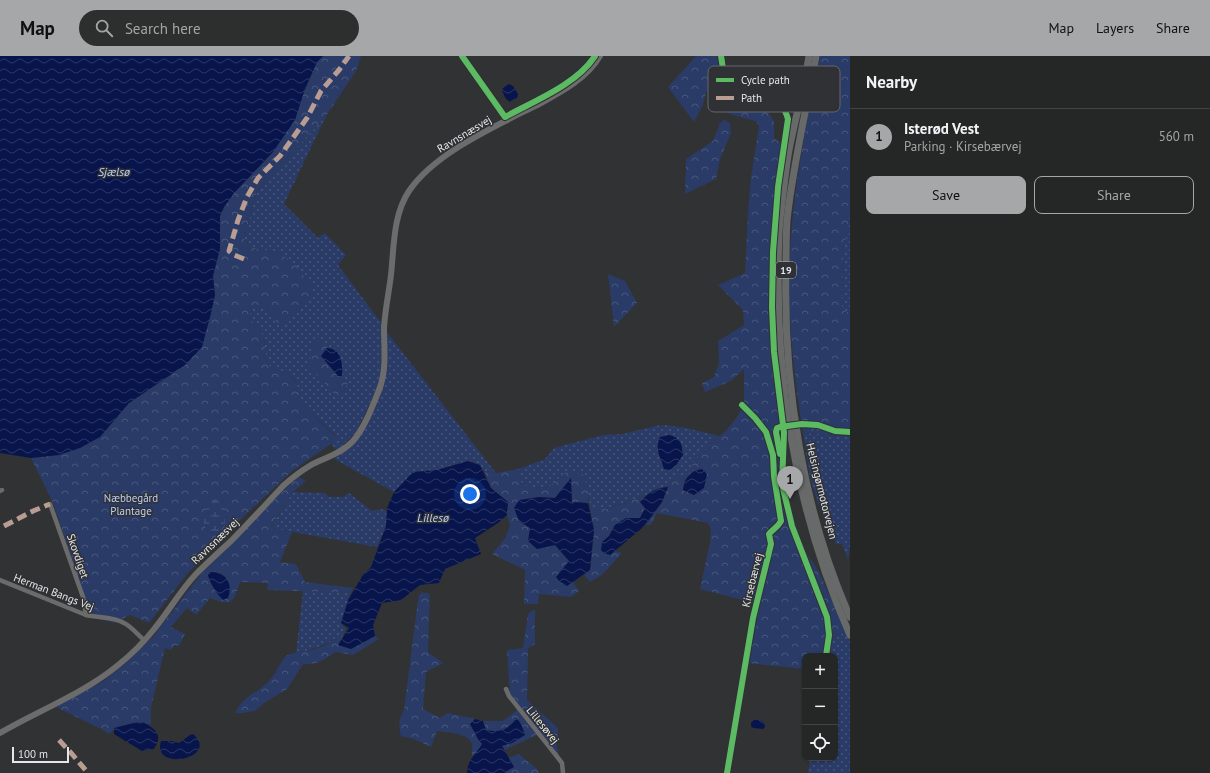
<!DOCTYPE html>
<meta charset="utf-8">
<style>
:root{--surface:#252626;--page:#2d2e2e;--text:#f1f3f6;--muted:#a3a5a7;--line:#424343;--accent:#a6a7a9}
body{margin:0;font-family:"PT Sans",sans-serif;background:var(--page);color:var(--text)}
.controls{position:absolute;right:12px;bottom:12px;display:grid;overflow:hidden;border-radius:8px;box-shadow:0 1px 3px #0004}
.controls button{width:36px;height:36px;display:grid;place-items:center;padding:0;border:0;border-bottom:1px solid var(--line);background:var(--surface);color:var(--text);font:20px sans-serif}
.scale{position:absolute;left:12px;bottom:10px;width:57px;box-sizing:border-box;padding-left:4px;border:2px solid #e5e6e8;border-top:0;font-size:11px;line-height:14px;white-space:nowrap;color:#e5e6e8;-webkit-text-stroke:3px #303134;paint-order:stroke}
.you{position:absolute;left:470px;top:438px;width:14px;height:14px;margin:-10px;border:3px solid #fff;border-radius:50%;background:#1a73e8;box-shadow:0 0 0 6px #1a73e833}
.badge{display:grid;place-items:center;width:26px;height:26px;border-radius:50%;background:var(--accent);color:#111;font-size:13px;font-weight:700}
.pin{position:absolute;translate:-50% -33px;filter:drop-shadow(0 1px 2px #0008)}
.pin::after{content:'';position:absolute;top:21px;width:14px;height:12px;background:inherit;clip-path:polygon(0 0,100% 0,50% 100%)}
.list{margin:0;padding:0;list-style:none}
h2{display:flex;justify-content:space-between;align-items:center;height:52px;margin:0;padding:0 16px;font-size:17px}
h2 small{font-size:13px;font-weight:400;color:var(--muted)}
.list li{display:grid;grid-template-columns:26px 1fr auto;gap:12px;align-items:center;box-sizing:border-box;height:56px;padding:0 16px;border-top:1px solid var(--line)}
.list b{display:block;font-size:15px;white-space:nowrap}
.list p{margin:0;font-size:13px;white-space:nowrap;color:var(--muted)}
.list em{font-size:13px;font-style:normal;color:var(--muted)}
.actions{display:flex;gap:8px;padding:12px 16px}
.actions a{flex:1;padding:9px 0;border:1px solid var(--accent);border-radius:8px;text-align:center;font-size:14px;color:var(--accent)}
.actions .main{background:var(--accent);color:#111}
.icon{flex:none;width:22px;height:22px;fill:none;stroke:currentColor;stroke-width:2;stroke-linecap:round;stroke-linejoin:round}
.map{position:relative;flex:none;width:850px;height:717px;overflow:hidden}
header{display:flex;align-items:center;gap:24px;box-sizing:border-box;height:56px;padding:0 20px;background:var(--accent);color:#111}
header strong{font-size:19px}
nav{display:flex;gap:22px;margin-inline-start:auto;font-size:14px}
.search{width:280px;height:36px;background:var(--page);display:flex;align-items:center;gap:10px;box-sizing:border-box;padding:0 14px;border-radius:22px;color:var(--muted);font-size:15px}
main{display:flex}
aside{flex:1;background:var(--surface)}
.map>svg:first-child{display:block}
</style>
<header>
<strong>Map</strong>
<div class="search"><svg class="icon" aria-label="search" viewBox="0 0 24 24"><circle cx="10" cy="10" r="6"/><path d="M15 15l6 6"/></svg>Search here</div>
<nav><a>Map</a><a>Layers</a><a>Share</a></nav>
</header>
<main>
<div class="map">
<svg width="850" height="717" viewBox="0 0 850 717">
<defs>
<pattern id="grass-dots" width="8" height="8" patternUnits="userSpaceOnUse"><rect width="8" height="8" fill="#293b66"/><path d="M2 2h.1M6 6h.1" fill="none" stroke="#48577c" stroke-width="1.8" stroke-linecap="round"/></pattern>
<pattern id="forest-crowns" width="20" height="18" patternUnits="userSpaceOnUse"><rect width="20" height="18" fill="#293b66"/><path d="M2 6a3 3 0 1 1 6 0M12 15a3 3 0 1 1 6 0" fill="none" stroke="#48577c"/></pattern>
<pattern id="wetland-marsh" width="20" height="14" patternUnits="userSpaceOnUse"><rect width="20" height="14" fill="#293b66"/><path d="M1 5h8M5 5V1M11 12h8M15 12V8" fill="none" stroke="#48577c"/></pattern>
<pattern id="water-waves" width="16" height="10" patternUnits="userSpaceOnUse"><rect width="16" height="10" fill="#08154c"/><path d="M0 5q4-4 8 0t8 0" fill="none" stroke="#2c3766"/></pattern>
</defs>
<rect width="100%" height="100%" fill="#313233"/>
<!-- grass -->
<g fill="url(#grass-dots)">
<polygon points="326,60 284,148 318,182 325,177 346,199 338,209 382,268 381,319 378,330 357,375 337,395 331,388 336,380 299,345 297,327 288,318 274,313 267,308 264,281 249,261 253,251 265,251 281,270 279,197 253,192 244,183 257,135"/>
<polygon points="850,158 850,257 842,254 843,194"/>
<path d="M386,275l110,142 -12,-2c-12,-18 -29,-5 -46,-1 -8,2 -17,1 -25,2l-19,20 -60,-33 16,-12 32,-59z"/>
<polygon points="665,369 686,372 719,380 692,408 694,415 688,420 679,420 668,431 659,432 646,439 606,453 590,453 589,440 567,415 549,431 529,432 521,426 518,413 545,403 554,392 603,379 623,378 655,370"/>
<polygon points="803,377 850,380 850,491 848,504 842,488 836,488 818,447 810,422"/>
<polygon points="293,436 324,437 329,441 343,441 349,437 372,455 381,453 387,455 386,470 377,491 271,472"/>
<path d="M303,535l48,2 -10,30 5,6c-14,15 -31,20 -50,24z"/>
<polygon points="846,577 850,586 850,717 808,717 810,706 809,702 835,702 835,600 827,600 831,579"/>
</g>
<!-- forest -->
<g fill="url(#forest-crowns)" fill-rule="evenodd">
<polygon points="323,0 361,0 356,15 326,60 257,135 244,183 253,192 279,197 295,208 312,231 312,242 280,270 265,251 253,251 249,261 264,281 267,308 274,313 288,318 297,328 299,345 336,381 331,388 292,415 237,467 187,518 149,567 130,559 114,567 86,560 85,542 53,447 31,402 44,401 100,381 129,347 185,309 210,261 215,240 213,220 220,193 220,160 224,151 305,33 317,6"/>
<path d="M696,0h25l8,34 4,4 18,4 6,8 11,6 6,9v17l7,6 -5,40 -6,123 3,45 9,76 5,8 -1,22 -6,25 10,44 29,45 27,61 -15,2 -4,21h-22v13l-59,-6 12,-59 -58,-15 10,-47 1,-12 -3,-7 -51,-10 -7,13 -4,-2 16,-22 6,-15 11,-11h9l-4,6v9l10,4 8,-26 -8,2 -2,-7 24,-25 9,-7 12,-15 7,-13v-35l-13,12 -26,11 -3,-9 12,-6 5,-14 -1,-22 26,-16 -1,-15 -25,-25 27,-12 3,-60 3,-36 8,-51 -3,-5c-29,-7 -38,-7 -47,-38l-7,24 -8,15 -26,-35z"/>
<path d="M820,0h30v158l-7,37 -1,59 8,3v123l-47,-3c-7,-46 -13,-92 -14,-139 -1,-81 15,-160 31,-238z"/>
<polygon points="724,64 730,67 731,77 720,103 716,123 685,138 686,103 713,85 720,67"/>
<polygon points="608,218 625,225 637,247 614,271"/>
<polygon points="324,283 327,292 321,300 338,320 342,320 348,327 339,343 309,310 312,286"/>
<polygon points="518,413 521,426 529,432 549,431 567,415 585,419 589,440 588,447 571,446 571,422 555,442 539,441 519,465 530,472 537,493 555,489 569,505 567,530 573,526 579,535 571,541 539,538 538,548 524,548 525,514 492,498 505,482 510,470 507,459 508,446 491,432 484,415 496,417"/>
<path d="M299,421l7,4 -13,11 -22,35 21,5 -12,30 16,2 9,18 48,6 -2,5 -84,-3 1,-7 -28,-1c-7,22 -8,24 -30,16l-14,17 -9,-7 -16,19 14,7 -6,12 -4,-1 -4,5 -6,-2 -14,59v18c-14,-4 -32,-2 -42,9l-8,-5 -45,-22 49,-27 21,-17 26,-25 49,-64 86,-87zM211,516h5l10,6 -7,18z"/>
<polygon points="647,439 640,446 645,452 640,462 615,469 609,480 602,486 610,499 615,495 622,497 603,518 590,526 584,519 590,514 594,474 590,453 606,453"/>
<path d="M422,536l8,2 -2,58 15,11 -17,9 -3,37 17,9 8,-5 27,6 -5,5 8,15 4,5 -4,7 -5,5c-3,-5 0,-8 -1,-12 -3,-11 -26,-12 -35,-13l-6,16 -17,-8 -13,-3c-3,-10 -2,-18 3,-26l14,-110 1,-5z"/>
<polygon points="535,553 535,588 528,592 527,644 558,672 557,691 559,700 510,640 507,594 523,592 528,558"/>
<path d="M346,573l-7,15 12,5 24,-13 4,3 -26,16 -18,-3c-10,8 -19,13 -32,12l-16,25 -23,14 -9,8 -13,2h-7c9,-19 20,-18 33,-31 7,-6 12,-20 17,-25 7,-6 19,-5 27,-7 13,-3 25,-12 34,-21z"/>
<path d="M517,654l20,25 -33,15 -2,-5 10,-2 5,-24c-10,11 -16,14 -31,11l-3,-9h20z"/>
<polygon points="519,698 537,713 539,717 506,717 505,716 514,711 508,702"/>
</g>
<!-- wetland -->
<path fill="url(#wetland-marsh)" d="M214,445h8c3,16 8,25 -8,35l-5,-1c-8,-13 -8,-24 5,-34z"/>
<!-- water -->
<g fill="url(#water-waves)">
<polygon points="0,0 323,0 317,6 305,33 295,64 273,96 235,136 224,151 220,160 220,193 213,220 215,239 210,261 202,291 185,309 129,347 100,381 80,392 59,399 31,402 0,397"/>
<path d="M509,28l4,2 5,8 -1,4 -6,4c-6,-2 -7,-7 -9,-12l1,-2z"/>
<path d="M327,292c14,0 16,16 15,28h-4l-17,-20z"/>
<path d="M669,379c12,3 13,9 14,20l-6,9 -7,6 -6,-1c-3,-12 -10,-19 -4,-32z"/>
<polygon points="468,405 480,409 491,432 508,446 507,459 498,467 475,482 481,498 445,513 439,527 420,529 401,544 382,547 373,569 375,580 351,593 338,589 349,572 341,567 348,544 363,519 371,511 386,470 387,452 394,436 413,416 437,414"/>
<path d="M702,413l5,5 -3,14 -10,7 -11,-5c1,-11 7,-19 19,-21z"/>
<polygon points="571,422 572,446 588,447 594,474 590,514 567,530 559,525 556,521 569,505 555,489 537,493 528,485 530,472 519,465 514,452 519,444 539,441 555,442"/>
<path d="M668,431l-6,15 -14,19 -7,8 -31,26 -6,-2 -3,-3 1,-8 7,-6 6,-11 11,-7h14l5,-10 -5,-6c8,-9 16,-14 28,-15z"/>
<path d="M211,516c16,0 22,13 17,26l-5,2c-6,-6 -13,-16 -15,-25z"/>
<path d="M517,662l5,8 3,9 -13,8 -10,3 12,21 -9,5 1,1h-39c0,-13 9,-18 15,-29l-4,-5 -8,-15 5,-5 8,2 3,9c15,3 21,0 31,-12z"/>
<polygon points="757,663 764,666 765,671 763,673 753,672 751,670 751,667 753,664"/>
<path d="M142,666c7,3 18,9 16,18 0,3 -3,7 -4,9l-12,2 -28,-17v-6l20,-5z"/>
<path d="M193,678c28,24 -42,39 -32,7h11l7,2 11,-8z"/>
</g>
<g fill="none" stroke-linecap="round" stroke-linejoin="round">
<!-- minor -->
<g stroke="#6b6b6b" stroke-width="4.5">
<polyline points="462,0 507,65"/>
<polyline points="0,435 2,434"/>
<polyline points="50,448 83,541 86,559"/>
<path d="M0,524l86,35c12,3 27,1 38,8 8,4 13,11 20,17"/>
<polyline points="506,633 509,640 562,707 563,717"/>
<path d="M727,717l26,-155 18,-74 -2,-10c4,-5 9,-7 12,-13l-7,-45 -1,-21 -7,-23 -11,-14 -13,-13"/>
</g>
<!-- major -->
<path stroke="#6c6c6c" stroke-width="6" d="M0,677c38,-22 84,-40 117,-67 14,-11 27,-24 38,-38 14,-17 25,-37 41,-54 11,-11 23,-22 35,-33 18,-18 35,-37 53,-56 8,-7 17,-14 27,-20 14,-7 31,-12 42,-24 12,-14 19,-34 26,-51 8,-20 5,-42 5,-62 1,-18 5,-36 7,-53 3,-28 2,-60 18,-84 26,-39 91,-67 132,-88 22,-12 46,-25 59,-47"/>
<!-- highway -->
<g stroke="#686969" stroke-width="7">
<path d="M809,0c-5,32 -14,63 -20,94 -4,23 -6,46 -9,69 -3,34 -2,69 -1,103 5,108 27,214 71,313"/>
<path d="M816,0c-10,55 -23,109 -29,164 -1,16 -1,33 -1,49 -3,115 17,242 64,348"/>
</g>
<!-- quiet -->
<g stroke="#b99d93" stroke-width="5" stroke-dasharray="10 5" stroke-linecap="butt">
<polyline points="244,203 234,199 229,195 238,164 247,141 258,122 280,100 307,62 321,35 339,14 349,0"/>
<polyline points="4,470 33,455 50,448"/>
<polyline points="59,684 72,698 88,717"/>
</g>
<!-- cycleway casing -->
<g stroke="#303134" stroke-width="8">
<g id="cycleway">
<path d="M462,0l43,61c29,-16 71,-32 90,-61"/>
<path d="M721,0c2,11 3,24 6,34 9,23 44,4 57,20 2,2 3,6 4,9l-10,68 -5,65 -1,55 2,45 10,81 -2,51 10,42 35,91 2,18 -3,21"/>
<polyline points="780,398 776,376 777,372 780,371 802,368 818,369 835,375 850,376"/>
<path d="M727,717l26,-155 18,-74 -2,-10c4,-5 9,-7 12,-13l-7,-45 -1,-21 -7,-23 -11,-14 -13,-13"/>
</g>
</g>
<!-- cycleway -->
<use href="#cycleway" stroke="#5cba63" stroke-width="6"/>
</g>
<g text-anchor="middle" stroke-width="3" stroke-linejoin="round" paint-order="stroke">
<!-- shield labels -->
<rect fill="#303134" stroke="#afb0b2" stroke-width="1" x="776" y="206" width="20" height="16" rx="3"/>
<g font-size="10" font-weight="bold" fill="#e5e6e8">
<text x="786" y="218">19</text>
</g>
<!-- street labels -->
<g font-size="11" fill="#e5e6e8" stroke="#303134">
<text transform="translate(464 78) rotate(-31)" y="4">Ravnsnæsvej</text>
<text transform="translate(822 435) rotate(76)" y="4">Helsingørmotorvejen</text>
<text transform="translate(215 485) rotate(-44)" y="4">Ravnsnæsvej</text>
<text transform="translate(78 500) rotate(71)" y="4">Skovdiget</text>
<text transform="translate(752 524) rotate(-76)" y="4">Kirsebærvej</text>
<text transform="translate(54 536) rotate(21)" y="4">Herman Bangs Vej</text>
<text transform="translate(543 669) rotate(51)" y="4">Lillesøvej</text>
</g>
<!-- park labels -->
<g font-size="11" fill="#bdcef5" stroke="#303134">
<text x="131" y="446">Næbbegård<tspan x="131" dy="13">Plantage</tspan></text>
</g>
<!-- water labels -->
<g font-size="12" font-style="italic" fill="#bdcff5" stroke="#303134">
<text x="114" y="120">Sjælsø</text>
<text x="433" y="466">Lillesø</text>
</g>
</g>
<!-- legend -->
<rect x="708" y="10" width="132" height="46" rx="6" fill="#303134" stroke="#66676a" stroke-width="1"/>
<rect x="716" y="22" width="18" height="4" fill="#5cba63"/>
<rect x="716" y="40" width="18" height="4" fill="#b99d93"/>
<g font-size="11" fill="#e5e6e8">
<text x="741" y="28">Cycle path</text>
<text x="741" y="46">Path</text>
</g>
</svg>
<div class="controls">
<button>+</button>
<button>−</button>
<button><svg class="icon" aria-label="locate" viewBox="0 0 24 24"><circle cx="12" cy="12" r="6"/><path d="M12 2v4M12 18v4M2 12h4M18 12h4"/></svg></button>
</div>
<div class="scale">100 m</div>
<div class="you"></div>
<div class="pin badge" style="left:790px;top:443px">1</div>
</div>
<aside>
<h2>Nearby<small></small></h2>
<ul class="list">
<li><span class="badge">1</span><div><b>Isterød Vest</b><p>Parking · Kirsebærvej</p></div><em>560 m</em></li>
</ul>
<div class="actions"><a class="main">Save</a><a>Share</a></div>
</aside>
</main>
